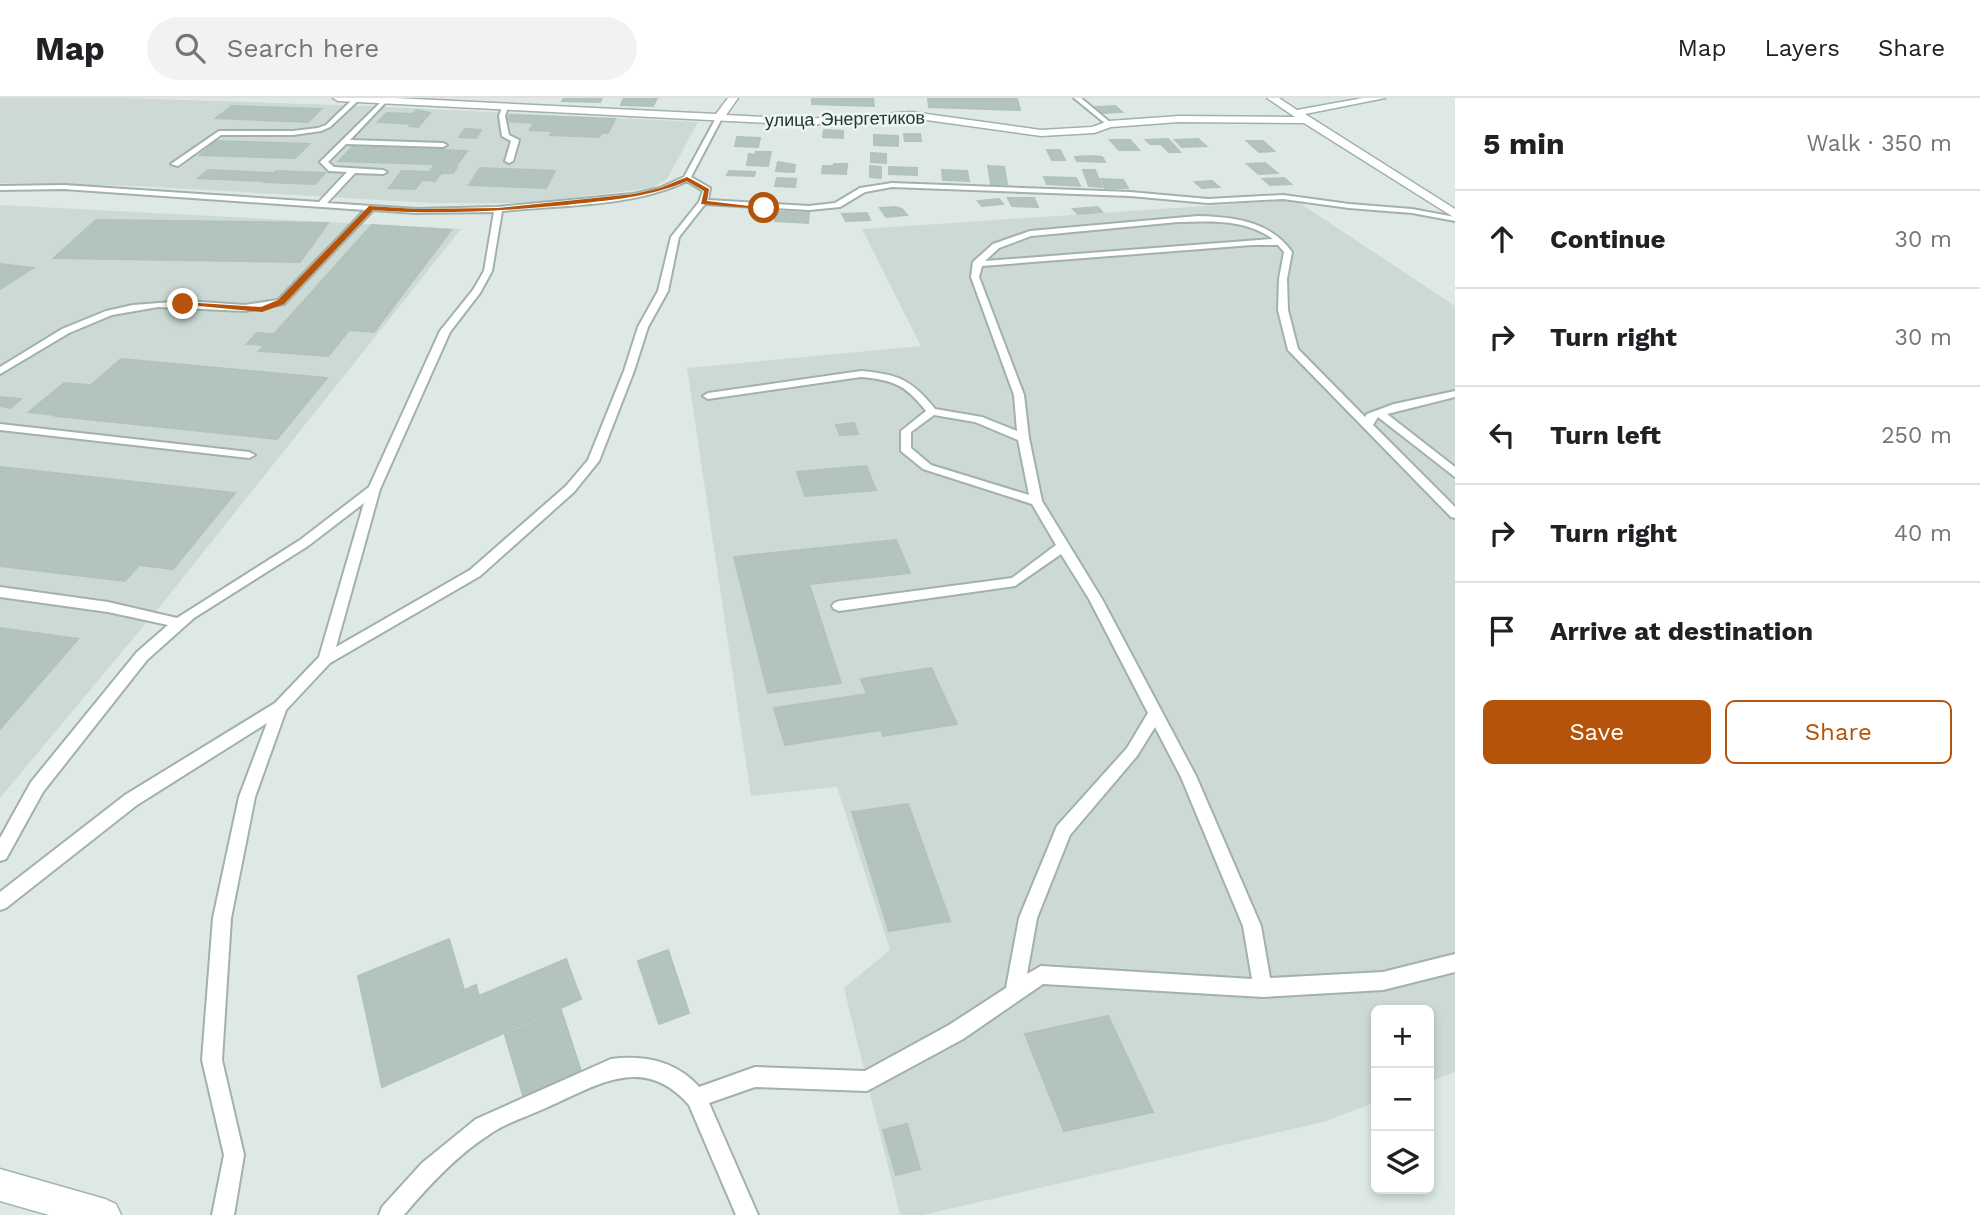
<!DOCTYPE html>
<meta charset="utf-8">
<style>
:root{--surface:#fff;--page:#f2f2f2;--text:#202124;--muted:#757577;--line:#e0e0e0;--accent:#b45309}
body{margin:0;font-family:"Work Sans",sans-serif;background:var(--page);color:var(--text)}
.controls{position:absolute;right:21px;bottom:21px;display:grid;overflow:hidden;border-radius:10px;box-shadow:0 4px 10px #0003}
.controls button{width:63px;height:63px;display:grid;place-items:center;padding:0;border:0;border-bottom:2px solid var(--line);background:var(--surface);color:var(--text);font:35px sans-serif}
.stop{position:absolute;width:21px;height:21px;margin:-16px;border:5px solid #b45309;border-radius:50%;background:#fff}
.stop.end{background:#b45309;border-color:#fff;box-shadow:0 2px 7px #0008}
.list{margin:0;padding:0;list-style:none}
h2{display:flex;justify-content:space-between;align-items:center;height:91px;margin:0;padding:0 28px;font-size:30px}
h2 small{font-size:23px;font-weight:400;color:var(--muted)}
.list li{display:grid;grid-template-columns:46px 1fr auto;gap:21px;align-items:center;box-sizing:border-box;height:98px;padding:0 28px;border-top:2px solid var(--line)}
.list b{display:block;font-size:26px;white-space:nowrap}
.list em{font-size:23px;font-style:normal;color:var(--muted)}
.actions{display:flex;gap:14px;padding:21px 28px}
.actions a{flex:1;padding:16px 0;border:2px solid var(--accent);border-radius:10px;text-align:center;font-size:24px;color:var(--accent)}
.actions .main{background:var(--accent);color:#fff}
.icon{flex:none;width:38px;height:38px;fill:none;stroke:currentColor;stroke-width:2;stroke-linecap:round;stroke-linejoin:round}
.map{position:relative;flex:none;width:1455px;height:1117px;overflow:hidden}
header{display:flex;align-items:center;gap:42px;box-sizing:border-box;height:98px;padding:0 35px;background:var(--surface);border-bottom:2px solid var(--line)}
header strong{font-size:33px}
nav{display:flex;gap:38px;margin-inline-start:auto;font-size:24px}
.search{width:490px;height:63px;background:var(--page);display:flex;align-items:center;gap:18px;box-sizing:border-box;padding:0 24px;border-radius:38px;color:var(--muted);font-size:26px}
main{display:flex}
aside{flex:1;background:var(--surface)}
.map>svg:first-child{display:block}
</style>
<header>
<strong>Map</strong>
<div class="search"><svg class="icon" aria-label="search" viewBox="0 0 24 24"><circle cx="10" cy="10" r="6"/><path d="M15 15l6 6"/></svg>Search here</div>
<nav><a>Map</a><a>Layers</a><a>Share</a></nav>
</header>
<main>
<div class="map">
<svg width="1455" height="1117" viewBox="0 0 1455 1117">
<rect width="100%" height="100%" fill="#dee9e5"/>
<!-- built -->
<g fill="#ccd9d4">
<polygon points="0,0 123,0 368,8 698,24 667,81 652,90 527,105 432,105 138,88 0,85"/>
<polygon points="1295,102 1455,208 1455,974 1429,984 1429,912 1376,912 1376,1004 1323,1024 923,1117 900,1117 844,890 890,852 837,689 751,698 687,270 921,248 862,131"/>
<polygon points="0,107 461,131 166,501 0,700"/>
</g>
<!-- building -->
<g fill="#b3c4be" stroke="#b1c3bc" stroke-width="2">
<polygon points="564,0 602,0 600,4 562,3"/>
<polygon points="624,0 657,0 653,8 621,7"/>
<polygon points="812,0 873,0 874,8 812,6"/>
<polygon points="928,0 1017,1 1020,12 929,9"/>
<polygon points="232,8 321,11 308,24 216,20"/>
<polygon points="1115,8 1122,14 1103,15 1096,9"/>
<polygon points="416,12 430,15 418,29 410,28 413,26 378,24 387,15 413,16"/>
<polygon points="510,17 615,21 608,35 602,35 599,39 550,37 553,33 530,32 534,25 506,23"/>
<polygon points="465,31 481,32 476,40 459,39"/>
<polygon points="824,32 843,33 843,40 823,39"/>
<polygon points="904,36 920,36 921,43 905,43"/>
<polygon points="874,37 898,38 898,48 874,47"/>
<polygon points="737,39 760,40 758,49 735,48"/>
<polygon points="1168,41 1180,54 1169,54 1161,46 1150,46 1146,42"/>
<polygon points="1198,41 1206,48 1182,49 1175,42"/>
<polygon points="1110,42 1130,42 1139,52 1119,52"/>
<polygon points="216,43 309,46 295,60 200,57"/>
<polygon points="1247,43 1263,43 1274,53 1259,54"/>
<polygon points="352,49 467,53 457,67 339,63"/>
<polygon points="1047,52 1060,52 1065,62 1052,62"/>
<polygon points="756,54 771,54 768,68 747,67 749,56 756,57"/>
<polygon points="871,55 886,56 886,65 871,64"/>
<polygon points="1092,58 1102,59 1105,64 1077,63 1075,59"/>
<polygon points="778,64 795,67 794,74 776,73"/>
<polygon points="1265,65 1277,75 1259,76 1247,66"/>
<polygon points="834,66 847,66 846,76 822,75 823,68 833,68"/>
<polygon points="434,68 457,69 453,75 441,75 435,83 423,82"/>
<polygon points="870,68 881,69 881,80 870,79"/>
<polygon points="988,68 1004,69 1007,86 991,86"/>
<polygon points="889,69 917,70 917,77 889,76"/>
<polygon points="480,70 555,73 546,90 469,87"/>
<polygon points="208,72 272,75 263,83 198,80"/>
<polygon points="942,72 967,73 969,83 943,82"/>
<polygon points="1083,72 1095,72 1102,89 1089,88"/>
<polygon points="276,73 325,75 315,86 265,84"/>
<polygon points="402,73 428,74 415,91 389,90"/>
<polygon points="729,73 755,74 754,78 727,77"/>
<polygon points="1044,79 1076,80 1080,88 1047,86"/>
<polygon points="777,80 796,81 795,89 775,88"/>
<polygon points="1284,80 1291,86 1270,87 1263,81"/>
<polygon points="1101,81 1123,82 1128,90 1105,90"/>
<polygon points="1212,83 1219,89 1202,90 1195,84"/>
<polygon points="1008,100 1034,100 1038,109 1012,108"/>
<polygon points="999,101 1003,106 982,108 978,103"/>
<polygon points="896,109 902,111 907,117 886,119 880,110"/>
<polygon points="1098,109 1102,114 1078,116 1073,111"/>
<polygon points="765,113 809,115 808,125 775,123 775,119 764,119"/>
<polygon points="867,115 870,122 846,123 842,116"/>
<polygon points="96,122 328,125 300,164 54,160"/>
<polygon points="372,127 451,132 374,234 349,232 328,258 259,253"/>
<polygon points="0,166 33,170 0,191"/>
<polygon points="257,235 272,236 262,247 247,246"/>
<polygon points="121,261 327,280 277,341 56,318"/>
<polygon points="64,285 89,287 55,317 29,314"/>
<polygon points="0,299 21,301 10,310 0,308"/>
<polygon points="854,325 858,336 840,337 836,327"/>
<polygon points="866,368 876,392 805,398 797,374"/>
<polygon points="0,369 235,395 173,471 139,467 125,483 0,468"/>
<polygon points="896,442 910,475 809,486 841,585 768,595 734,459"/>
<polygon points="0,530 78,541 0,631"/>
<polygon points="931,570 957,626 883,638 861,581"/>
<polygon points="867,596 881,632 785,647 774,610"/>
<polygon points="908,706 950,823 889,833 852,714"/>
<polygon points="449,841 464,892 370,933 358,878"/>
<polygon points="668,852 689,915 659,926 638,863"/>
<polygon points="566,861 581,901 382,989 370,933 476,887 479,898"/>
<polygon points="561,912 586,988 528,1014 505,937"/>
<polygon points="1108,918 1153,1014 1064,1033 1025,936"/>
<polygon points="907,1026 920,1071 896,1077 883,1032"/>
</g>
<g fill="none" stroke-linecap="round" stroke-linejoin="round">
<!-- service casing -->
<g stroke="#a1b1ac" stroke-width="4">
<g id="service">
<polygon points="354,0 361,0 330,29 321,33 293,37 221,37 178,68 171,66 219,33 293,33 318,30 326,27"/>
<path d="M385,0l2,3 -37,39 93,3 4,2 -4,2 -97,-3 -18,18 6,5 49,3 4,2 -4,2 -28,-1 -28,30 89,6 82,-2 135,-13 27,-6 24,-11 32,-59 3,-2 3,2 -31,59 19,11 -2,12 101,6 26,-3 25,-15 32,-5 238,9 78,7 75,-4 66,9 63,5 43,8v4l-43,-8 -63,-5 -66,-9 -75,4 -78,-7 -238,-9 -27,5 -25,15 -31,3 -104,-6 -26,33 -11,54 -20,36 -14,44 -35,90 -25,31 -94,84 -150,87 -44,47 -31,87 -24,121 -9,142 22,95 -10,60h-22l12,-60 -22,-95 11,-142 26,-121 28,-74 -130,82 -131,103 -6,2v-18l125,-97 150,-92 44,-46 45,-154 -56,43 -114,72 -47,42 -104,132 -37,67 -6,2v-23l31,-56 106,-130 31,-27 -60,-13 -108,-15v-10l108,15 69,16 123,-78 69,-53 71,-156 33,-41 11,-19 10,-59 -78,1 -43,-3 -89,94 -39,7 -87,-4 -46,8 -43,18 -69,41v-7l62,-38 44,-18 27,-6 52,-4 60,4 33,-5 87,-90 -301,-21 -64,1v-4l64,-1 255,17 28,-30 -18,-1 -9,-9zM687,83l16,10 -4,11 -28,35 -13,54 -20,36 -14,44 -36,89 -22,26 -96,84 -134,77 44,-158 70,-157 30,-39 12,-22 10,-60c58,-6 132,-4 185,-30z"/>
<polygon points="1074,0 1081,0 1111,25 1111,27 1107,27"/>
<polygon points="505,7 508,9 505,18 509,37 519,42 513,63 509,65 505,63 511,43 502,38 499,18 502,9"/>
<path d="M1198,118c36,1 72,5 94,36l-5,27 1,31 10,39 67,68 2,-3 27,-10 61,-13v6l-68,17 68,53v10l-77,-60 -5,8 82,82v11l-4,-1 -163,-167 -10,-40 1,-31 5,-27 -6,-7h-26l-270,21 -3,11 45,118 5,43 13,63 60,98 94,177 65,150 9,52 113,-6 72,-18v18l-72,18 -120,7 -220,-13 -80,55 -96,52 -112,-4 -46,16 49,112h-22l-47,-110c-45,-51 -90,-21 -141,2 -19,9 -41,15 -58,27 -33,21 -61,51 -86,81h-25l3,-8 40,-44 54,-44 135,-60c33,-4 65,2 88,28l56,-20 110,4 84,-46 57,-37 13,-70 38,-92 70,-78 21,-35 -59,-114 -28,-45 -46,32 -176,25 -5,-2 -2,-3 2,-3 5,-2 173,-23 44,-33 -24,-41 -109,-35 -22,-18v-20l25,-20c-20,-26 -32,-31 -65,-34l-153,22 -5,-3 5,-3 153,-22c37,3 51,9 74,38l47,8 35,14 -3,-36 -43,-118 2,-15 20,-18 37,-13zM1178,124c32,-1 68,-3 95,17l-288,22 14,-13 32,-12zM934,317l41,7 43,18 11,55 -98,-30 -20,-17v-16zM1155,629l26,50 62,149 9,53 -211,-13 -14,8 10,-56 33,-83 67,-79z"/>
<polygon points="0,326 249,354 255,357 249,360 0,332"/>
</g>
</g>
<!-- minor casing -->
<g stroke="#a1b1ac" stroke-width="3">
<polygon id="minor" points="333,0 395,0 716,16 728,0 738,0 726,17 806,21 912,14 1041,32 1092,29 1109,23 1179,18 1295,19 1267,0 1279,0 1297,12 1363,0 1385,0 1305,16 1455,111 1455,120 1304,25 1179,24 1111,29 1094,35 1041,38 912,20 806,27 338,3"/>
</g>
<!-- secondary casing -->
<g stroke="#9db5ad" stroke-width="3">
<polygon id="secondary" points="0,1071 105,1101 116,1106 121,1117 49,1117 0,1103"/>
</g>
<!-- service -->
<use href="#service" fill="#fff" fill-rule="evenodd"/>
<!-- minor -->
<use href="#minor" fill="#fff" fill-rule="evenodd"/>
<!-- secondary -->
<use href="#secondary" fill="#fff" fill-rule="evenodd"/>
</g>
<!-- route -->
<path fill="#b45309" d="M687,79l22,12 -2,12 60,7 -3,1 -63,-5 3,-13 -17,-10c-39,17 -79,19 -121,24 -65,6 -128,10 -193,5l-89,94 -22,8 -83,-8 4,-2 78,5 17,-7 91,-94 47,3 82,-1 136,-14 26,-6z"/>
<g text-anchor="middle" stroke-width="5" stroke-linejoin="round" paint-order="stroke">
<!-- far-street labels -->
<g font-size="18" fill="#203933" stroke="#eef6f2">
<text transform="translate(845 21) rotate(-1)" y="6">улица Энергетиков</text>
</g>
</g>
</svg>
<div class="controls">
<button>+</button>
<button>−</button>
<button><svg class="icon" aria-label="layers" viewBox="0 0 24 24"><path d="M12 4l9 5-9 5-9-5zM3 14l9 5 9-5"/></svg></button>
</div>
<div class="stop" style="left:764px;top:110px"></div>
<div class="stop end" style="left:183px;top:206px"></div>
</div>
<aside>
<h2>5 min<small>Walk · 350 m</small></h2>
<ul class="list">
<li><svg class="icon" aria-label="ahead" viewBox="0 0 24 24"><path d="M12 20V5M6 11l6-6 6 6"/></svg><div><b>Continue</b></div><em>30 m</em></li>
<li><svg class="icon" aria-label="right" viewBox="0 0 24 24"><path d="M7 20v-9h11M14 6l5 5-5 5"/></svg><div><b>Turn right</b></div><em>30 m</em></li>
<li><svg class="icon" aria-label="left" viewBox="0 0 24 24"><path d="M17 20v-9H6M10 6l-5 5 5 5"/></svg><div><b>Turn left</b></div><em>250 m</em></li>
<li><svg class="icon" aria-label="right" viewBox="0 0 24 24"><path d="M7 20v-9h11M14 6l5 5-5 5"/></svg><div><b>Turn right</b></div><em>40 m</em></li>
<li><svg class="icon" aria-label="arrive" viewBox="0 0 24 24"><path d="M6 21V4h12l-3 4 3 4H6"/></svg><div><b>Arrive at destination</b></div></li>
</ul>
<div class="actions"><a class="main">Save</a><a>Share</a></div>
</aside>
</main>
